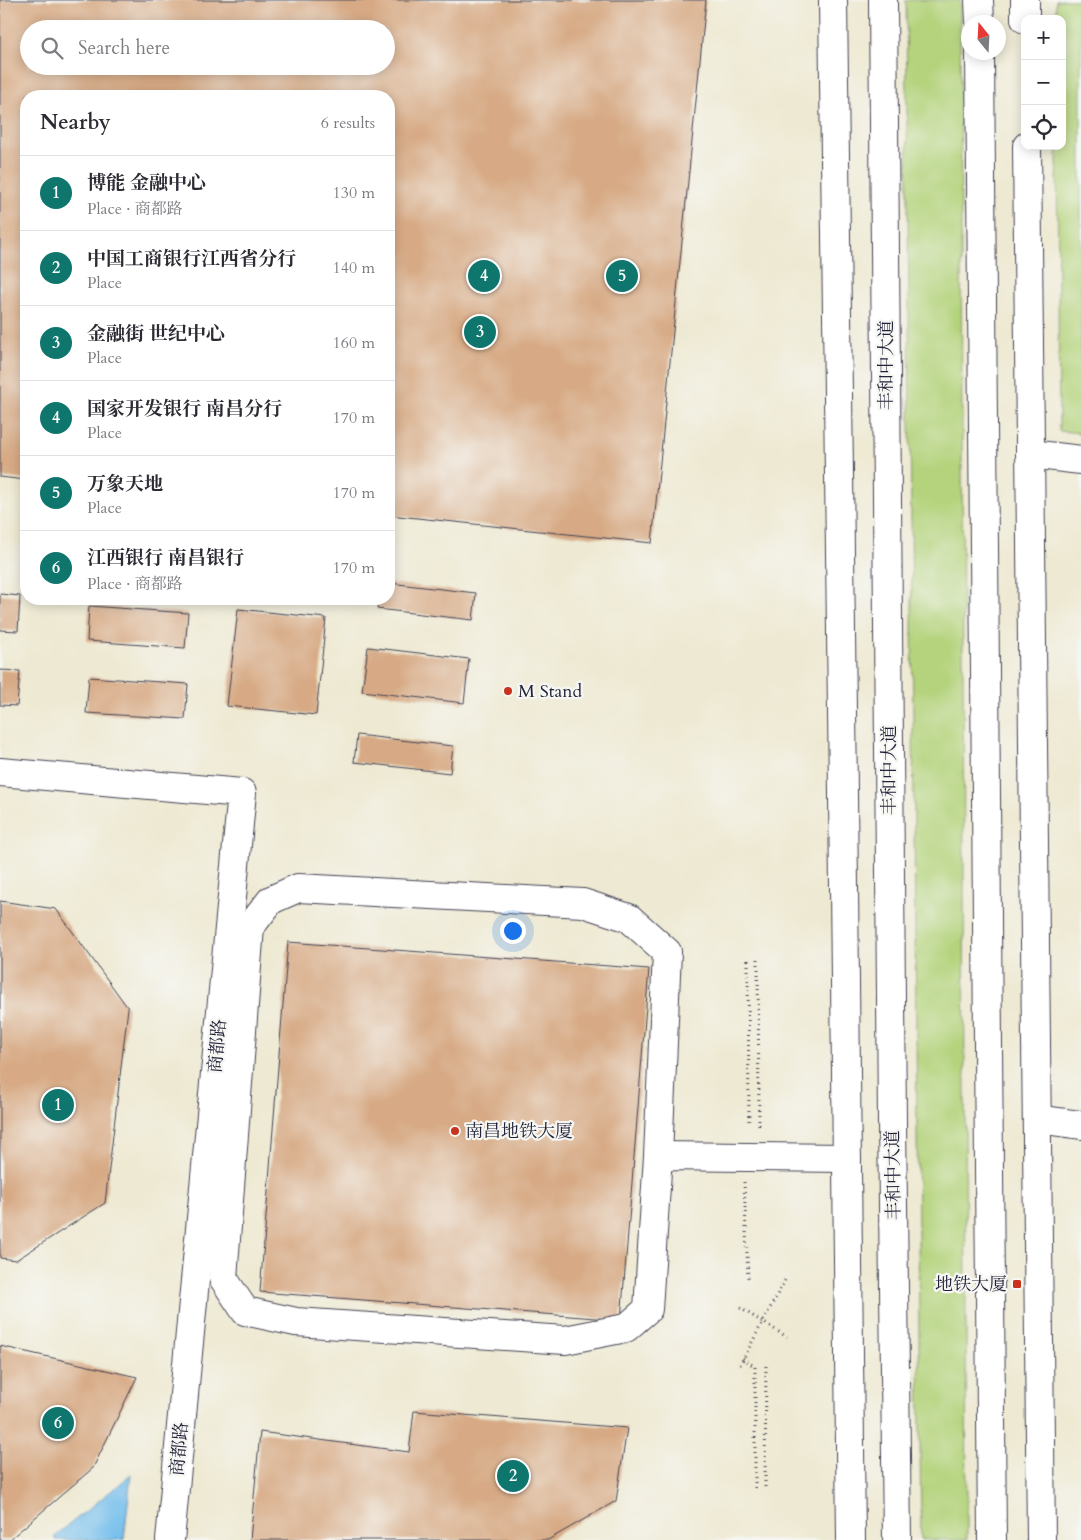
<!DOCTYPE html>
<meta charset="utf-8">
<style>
:root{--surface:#fff;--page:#f7f7f7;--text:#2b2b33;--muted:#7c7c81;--line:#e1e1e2;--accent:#0f766e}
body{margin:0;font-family:Cardo,"Noto Serif SC",serif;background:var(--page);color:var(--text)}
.controls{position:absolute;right:15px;top:15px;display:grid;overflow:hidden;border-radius:10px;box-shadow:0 2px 12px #0003}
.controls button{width:45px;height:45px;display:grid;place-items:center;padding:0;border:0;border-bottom:1px solid var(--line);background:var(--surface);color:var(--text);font:25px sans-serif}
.compass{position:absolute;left:961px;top:15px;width:45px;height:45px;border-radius:50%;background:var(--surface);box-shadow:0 2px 12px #0003;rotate:342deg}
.you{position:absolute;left:512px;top:930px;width:18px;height:18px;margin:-12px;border:4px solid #fff;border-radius:50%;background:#1a73e8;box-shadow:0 0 0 8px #1a73e833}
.badge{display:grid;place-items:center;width:32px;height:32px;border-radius:50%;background:var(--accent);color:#fff;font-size:16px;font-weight:700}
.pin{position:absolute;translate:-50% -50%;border:2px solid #fff;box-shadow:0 1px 5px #0006}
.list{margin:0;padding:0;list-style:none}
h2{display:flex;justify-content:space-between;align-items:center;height:65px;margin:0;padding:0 20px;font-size:21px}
h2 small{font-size:16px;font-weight:400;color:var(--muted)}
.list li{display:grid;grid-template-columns:32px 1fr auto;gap:15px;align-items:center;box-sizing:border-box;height:75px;padding:0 20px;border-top:1px solid var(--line)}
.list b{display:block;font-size:19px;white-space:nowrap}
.list p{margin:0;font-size:16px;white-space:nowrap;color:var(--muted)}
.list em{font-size:16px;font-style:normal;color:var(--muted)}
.icon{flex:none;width:28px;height:28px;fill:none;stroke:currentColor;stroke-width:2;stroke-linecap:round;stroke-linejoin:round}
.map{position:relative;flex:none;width:1081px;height:1540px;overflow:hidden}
.search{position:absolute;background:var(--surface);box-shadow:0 2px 12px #0003;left:20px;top:20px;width:375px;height:55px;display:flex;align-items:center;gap:12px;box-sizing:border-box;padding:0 18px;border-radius:28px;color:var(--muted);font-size:19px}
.panel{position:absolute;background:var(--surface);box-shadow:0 2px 12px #0003;left:20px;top:90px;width:375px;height:515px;border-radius:20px}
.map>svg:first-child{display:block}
</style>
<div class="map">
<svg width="1081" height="1540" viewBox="0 0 1081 1540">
<rect width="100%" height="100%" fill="#f6f6f2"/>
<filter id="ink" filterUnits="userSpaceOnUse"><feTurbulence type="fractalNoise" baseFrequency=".02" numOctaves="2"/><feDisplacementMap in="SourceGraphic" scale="10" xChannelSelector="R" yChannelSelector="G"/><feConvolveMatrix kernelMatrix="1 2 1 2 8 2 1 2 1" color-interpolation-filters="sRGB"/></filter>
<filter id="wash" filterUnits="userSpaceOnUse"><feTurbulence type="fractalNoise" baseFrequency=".0096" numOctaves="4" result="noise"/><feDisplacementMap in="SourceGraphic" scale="20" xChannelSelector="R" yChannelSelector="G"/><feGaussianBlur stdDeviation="1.12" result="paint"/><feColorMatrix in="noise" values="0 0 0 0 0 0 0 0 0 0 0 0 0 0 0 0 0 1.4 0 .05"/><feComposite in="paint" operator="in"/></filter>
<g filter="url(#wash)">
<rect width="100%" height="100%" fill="#eee9d2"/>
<!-- green -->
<g fill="#b4d37b" stroke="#6b7a5b">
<polygon points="906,0 960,0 967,1540 921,1540"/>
<polygon points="1056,0 1081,0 1081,433 1059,431 1057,146 1062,146 1062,19 1056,19"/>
</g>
<!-- water -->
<polygon fill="#73beec" stroke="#4a7094" points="131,1475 124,1540 55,1540 55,1536"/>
<g id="blocks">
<!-- building -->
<g fill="#d7aa85" fill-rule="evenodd">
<path d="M0,0h706l-54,543 -263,-28v-419h-363v384l-26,-3zM29,29h357v37h-357z"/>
<polygon points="389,583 476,593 473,620 377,609 378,599 389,599"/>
<polygon points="0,594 20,596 18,631 0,630"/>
<polygon points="89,606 188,613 185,648 87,641"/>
<polygon points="238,609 326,618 316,715 227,706"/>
<polygon points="368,647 469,659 464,703 362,691"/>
<polygon points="0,670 20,671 17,706 0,705"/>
<polygon points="89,677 188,684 185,719 86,713"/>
<polygon points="357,735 453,746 450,773 354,762"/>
<polygon points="0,901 56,909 128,1008 105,1203 16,1260 0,1258"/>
<polygon points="288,942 649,969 621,1320 260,1292"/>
<polygon points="0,1346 137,1377 93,1468 9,1540 0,1540"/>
<polygon points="414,1411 627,1428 616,1501 548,1540 250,1540 260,1432 409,1452"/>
</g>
</g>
</g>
<g filter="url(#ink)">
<use href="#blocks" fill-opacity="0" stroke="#414052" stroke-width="1"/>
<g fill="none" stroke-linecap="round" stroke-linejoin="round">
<!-- minor casing -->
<g stroke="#414052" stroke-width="30">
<g id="minor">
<polyline points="1030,454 1081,460"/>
<polyline points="0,772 242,793 170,1540"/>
<polyline points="1037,1119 1081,1125"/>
<polyline points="658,1156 648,1309 626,1328 565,1340 296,1322 245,1311 223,1278 250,927 271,900 298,888 583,903 629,918 667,952 658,1156 847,1158"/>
</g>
</g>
<!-- major casing -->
<g stroke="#414052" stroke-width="30">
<g id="major">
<path d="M833,0c6,513 14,1027 18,1540"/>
<polyline points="883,0 892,1122 897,1540"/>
<polyline points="979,0 980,22"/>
<polyline points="1025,0 1025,19"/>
<polyline points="980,52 992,1540"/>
<polyline points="1027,146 1041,1540"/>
</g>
</g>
<!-- path -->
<g stroke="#414052" stroke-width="3" stroke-dasharray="1 4" stroke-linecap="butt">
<polyline points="758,959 759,1126"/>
<polyline points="748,960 749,1124"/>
<polyline points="744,1182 748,1278"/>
<polyline points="740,1308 787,1337"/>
<polyline points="743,1358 755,1367 755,1488"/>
<polyline points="740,1365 785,1280"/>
<polyline points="765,1487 766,1363"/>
</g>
<!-- minor -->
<use href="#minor" stroke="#fff" stroke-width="28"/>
<!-- major -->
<use href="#major" stroke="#fff" stroke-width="28"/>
</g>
</g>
<!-- markers -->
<g fill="#c8321e" stroke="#f6f6f2" stroke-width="2">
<circle cx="508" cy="691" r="5"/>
<circle cx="455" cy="1131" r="5"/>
<rect x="1012" y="1279" width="10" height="10" rx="2.5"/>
</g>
<g text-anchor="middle" stroke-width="4.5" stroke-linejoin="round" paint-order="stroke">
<!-- street labels -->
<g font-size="18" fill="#22223b" stroke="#f6f6f2">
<text transform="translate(886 365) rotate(-90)" y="6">丰和中大道</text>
<text transform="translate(889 770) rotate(-90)" y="6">丰和中大道</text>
<text transform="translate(217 1046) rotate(-85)" y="6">商都路</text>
<text transform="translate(893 1175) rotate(-91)" y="6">丰和中大道</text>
<text transform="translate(179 1449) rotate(-85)" y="6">商都路</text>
</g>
<!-- poi labels -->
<g font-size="18" fill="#22223b" stroke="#f6f6f2" text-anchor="start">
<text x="518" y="697">M Stand</text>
<text x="465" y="1137">南昌地铁大厦</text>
<text x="1007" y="1290" text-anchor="end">地铁大厦</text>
</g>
</g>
</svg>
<div class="controls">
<button>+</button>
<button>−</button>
<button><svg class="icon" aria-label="locate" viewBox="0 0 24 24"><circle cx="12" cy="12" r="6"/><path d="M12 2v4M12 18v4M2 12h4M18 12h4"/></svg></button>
</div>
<svg class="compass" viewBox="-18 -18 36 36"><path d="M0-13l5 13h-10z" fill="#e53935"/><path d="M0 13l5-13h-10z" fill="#7c7c81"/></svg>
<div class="you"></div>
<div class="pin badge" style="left:58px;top:1105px">1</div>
<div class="pin badge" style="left:513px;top:1476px">2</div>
<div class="pin badge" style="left:480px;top:332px">3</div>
<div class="pin badge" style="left:484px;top:276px">4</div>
<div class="pin badge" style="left:622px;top:276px">5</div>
<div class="pin badge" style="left:58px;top:1423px">6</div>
<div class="search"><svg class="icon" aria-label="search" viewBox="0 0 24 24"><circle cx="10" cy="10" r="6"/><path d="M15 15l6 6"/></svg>Search here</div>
<section class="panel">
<h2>Nearby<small>6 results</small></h2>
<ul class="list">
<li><span class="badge">1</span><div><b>博能 金融中心</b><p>Place · 商都路</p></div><em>130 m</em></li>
<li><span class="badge">2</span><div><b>中国工商银行江西省分行</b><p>Place</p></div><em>140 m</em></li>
<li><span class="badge">3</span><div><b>金融街 世纪中心</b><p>Place</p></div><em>160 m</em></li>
<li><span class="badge">4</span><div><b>国家开发银行 南昌分行</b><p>Place</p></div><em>170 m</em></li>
<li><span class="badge">5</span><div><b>万象天地</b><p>Place</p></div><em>170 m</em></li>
<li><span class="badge">6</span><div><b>江西银行 南昌银行</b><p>Place · 商都路</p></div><em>170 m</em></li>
</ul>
</section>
</div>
